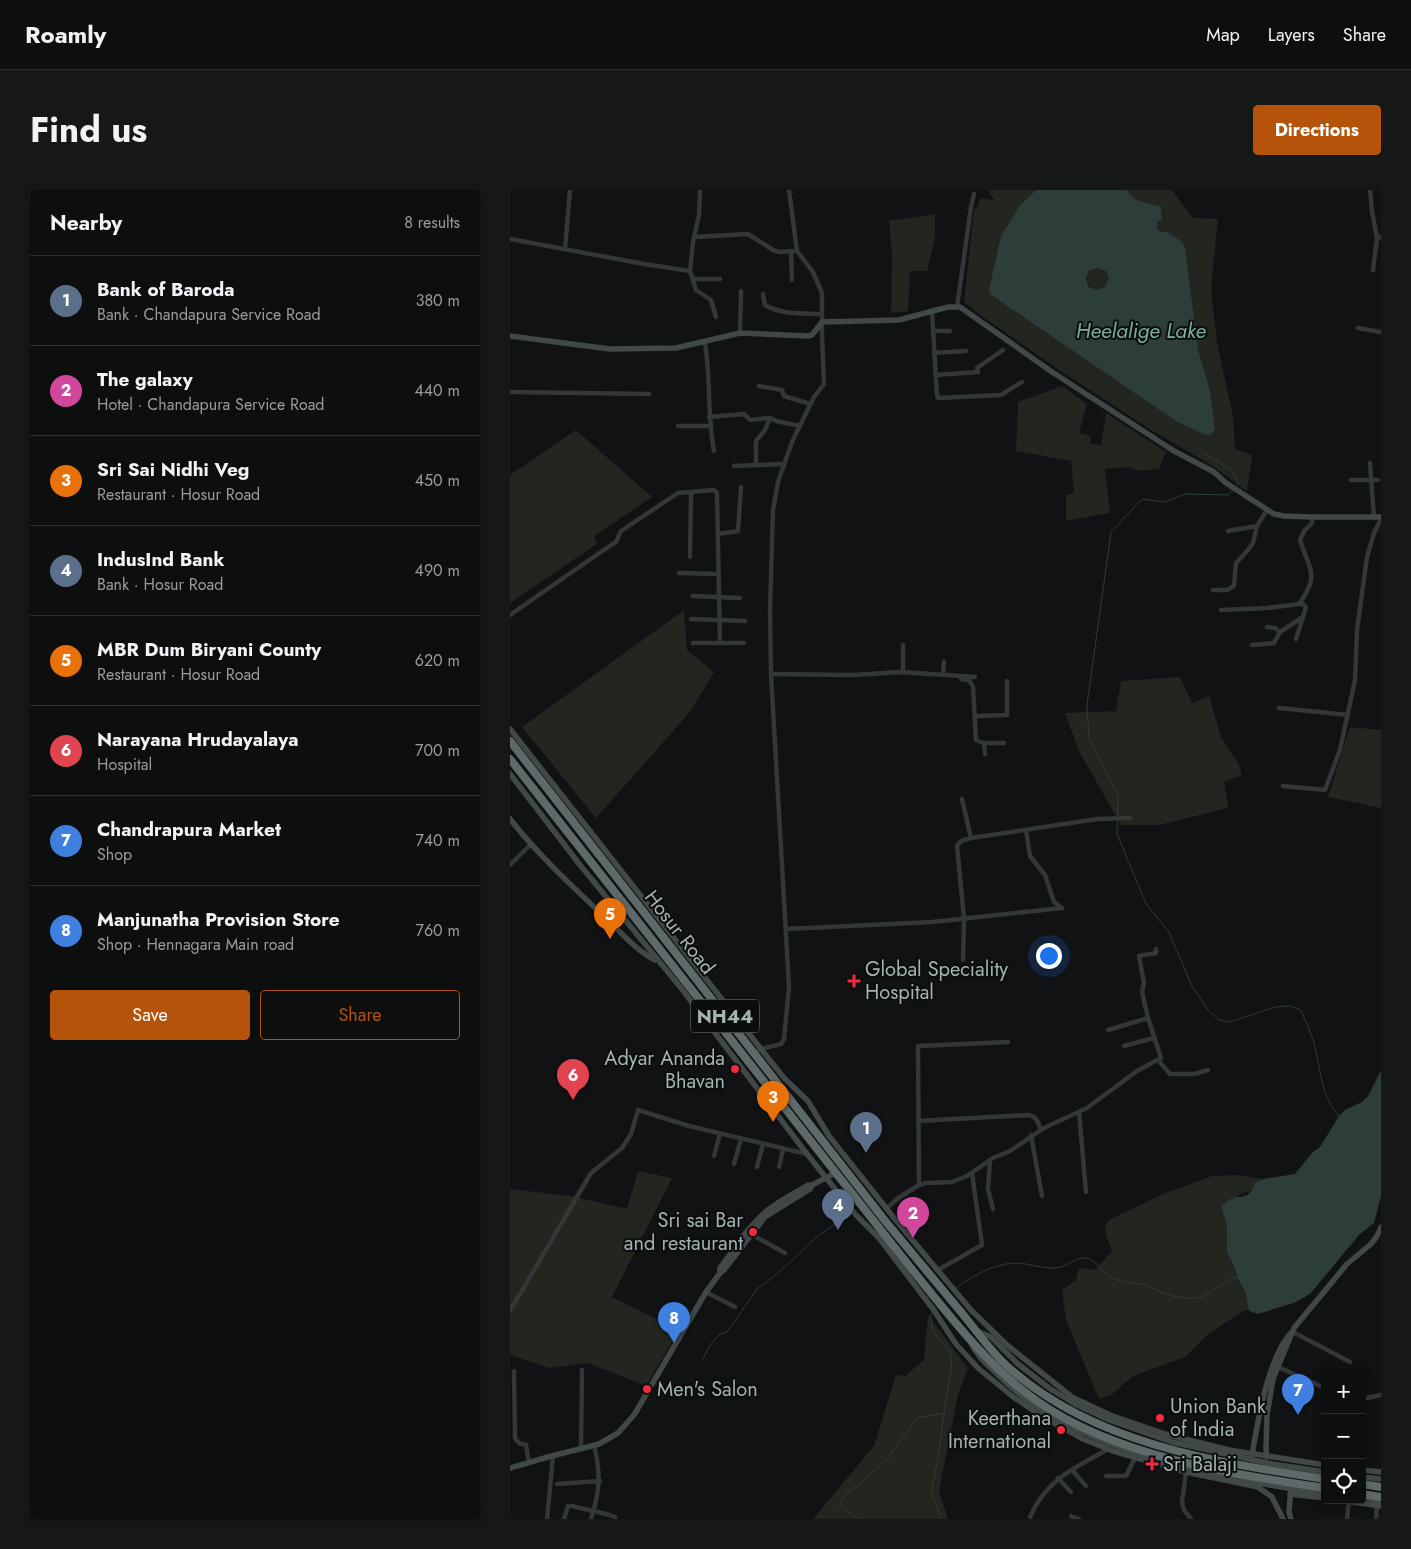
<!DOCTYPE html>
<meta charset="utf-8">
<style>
:root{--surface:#0d0e0e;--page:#161717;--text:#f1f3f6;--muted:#9a9c9e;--line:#2d2e2e;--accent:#b45309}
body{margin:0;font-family:Jost,sans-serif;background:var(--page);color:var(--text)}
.controls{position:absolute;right:15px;bottom:15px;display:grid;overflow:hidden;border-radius:5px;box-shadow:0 2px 8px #0003}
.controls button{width:45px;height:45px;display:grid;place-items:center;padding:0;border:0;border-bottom:1px solid var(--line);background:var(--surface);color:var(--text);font:25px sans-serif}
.you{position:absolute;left:538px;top:765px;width:18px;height:18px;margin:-12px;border:4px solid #fff;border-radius:50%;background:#1a73e8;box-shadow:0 0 0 8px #1a73e833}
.badge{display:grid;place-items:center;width:32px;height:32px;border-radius:50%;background:var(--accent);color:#fff;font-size:16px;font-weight:700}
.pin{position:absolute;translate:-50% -41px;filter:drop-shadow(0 1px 2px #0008)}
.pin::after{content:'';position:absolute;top:26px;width:18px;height:15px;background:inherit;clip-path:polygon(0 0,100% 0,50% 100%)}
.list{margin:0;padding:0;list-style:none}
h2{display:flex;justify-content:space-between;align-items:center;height:65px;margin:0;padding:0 20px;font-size:21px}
h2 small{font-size:16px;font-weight:400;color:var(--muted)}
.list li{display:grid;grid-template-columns:32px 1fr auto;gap:15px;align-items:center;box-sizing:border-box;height:90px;padding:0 20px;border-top:1px solid var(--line)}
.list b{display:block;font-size:19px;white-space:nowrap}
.list p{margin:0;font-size:16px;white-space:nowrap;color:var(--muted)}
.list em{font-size:16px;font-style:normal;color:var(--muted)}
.actions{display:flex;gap:10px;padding:15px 20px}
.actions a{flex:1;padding:11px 0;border:1px solid var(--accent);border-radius:5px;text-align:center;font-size:18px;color:var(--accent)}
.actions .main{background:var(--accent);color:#fff}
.icon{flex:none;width:28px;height:28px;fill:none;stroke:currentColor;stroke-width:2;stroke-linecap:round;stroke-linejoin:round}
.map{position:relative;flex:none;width:871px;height:1329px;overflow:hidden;border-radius:5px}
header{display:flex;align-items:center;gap:30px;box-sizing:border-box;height:70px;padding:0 25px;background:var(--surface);border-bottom:1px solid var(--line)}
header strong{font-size:24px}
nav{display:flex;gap:28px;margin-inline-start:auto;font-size:18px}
.intro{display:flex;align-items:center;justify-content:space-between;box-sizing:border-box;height:120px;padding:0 30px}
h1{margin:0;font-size:35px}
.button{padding:12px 22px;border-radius:5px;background:var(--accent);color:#fff;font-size:18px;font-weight:700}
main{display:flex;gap:30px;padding:0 30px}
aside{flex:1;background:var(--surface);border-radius:5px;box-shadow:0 2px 8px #0003}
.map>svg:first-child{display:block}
</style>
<header>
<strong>Roamly</strong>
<nav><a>Map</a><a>Layers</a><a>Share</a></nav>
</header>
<div class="intro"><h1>Find us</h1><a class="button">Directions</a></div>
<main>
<aside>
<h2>Nearby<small>8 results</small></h2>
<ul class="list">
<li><span class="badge" style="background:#5c6f8a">1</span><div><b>Bank of Baroda</b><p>Bank · Chandapura Service Road</p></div><em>380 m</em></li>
<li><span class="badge" style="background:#d1479c">2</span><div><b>The galaxy</b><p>Hotel · Chandapura Service Road</p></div><em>440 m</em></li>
<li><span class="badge" style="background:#e8710a">3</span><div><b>Sri Sai Nidhi Veg</b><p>Restaurant · Hosur Road</p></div><em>450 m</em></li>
<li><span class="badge" style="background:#5c6f8a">4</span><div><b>IndusInd Bank</b><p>Bank · Hosur Road</p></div><em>490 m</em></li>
<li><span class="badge" style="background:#e8710a">5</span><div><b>MBR Dum Biryani County</b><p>Restaurant · Hosur Road</p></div><em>620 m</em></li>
<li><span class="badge" style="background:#e0444e">6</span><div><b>Narayana Hrudayalaya</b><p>Hospital</p></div><em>700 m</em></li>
<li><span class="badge" style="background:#3f7fe0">7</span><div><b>Chandrapura Market</b><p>Shop</p></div><em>740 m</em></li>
<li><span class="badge" style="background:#3f7fe0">8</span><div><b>Manjunatha Provision Store</b><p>Shop · Hennagara Main road</p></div><em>760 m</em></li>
</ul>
<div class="actions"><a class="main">Save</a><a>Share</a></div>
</aside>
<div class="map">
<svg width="871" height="1329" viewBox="0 0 871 1329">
<rect width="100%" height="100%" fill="#111213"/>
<!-- green -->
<g fill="#22261e">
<path d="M478,0h48l-15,14 -30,91 186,127 31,14 5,-3 2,-5 -5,-38 -12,-41 -13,-102 -7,-8 -12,-8 -6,1 -3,-2v-8l5,-2 -1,-14c-13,-3 -28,-4 -34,-16h45l21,28 25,1 -7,70 6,54 16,74 2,32 17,6 -5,36 -36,-26 -60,-35 -92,-60 -83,-58 -12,-10 10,-92 5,-6 1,-6 14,2z"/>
<polygon points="425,24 425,47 417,81 400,81 398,121 381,123 382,66 379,31"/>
<circle cx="588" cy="89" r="11"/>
<polygon points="552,196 577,214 569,243 581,246 580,254 591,255 596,223 656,262 649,279 628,281 619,277 595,279 600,323 556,331 556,305 564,303 561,271 506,261 508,212"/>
<polygon points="66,240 142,307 84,346 87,354 0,413 0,285"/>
<polygon points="174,420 177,460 204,482 180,522 86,628 12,537"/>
<polygon points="670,487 682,513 699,506 711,547 729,575 732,585 714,592 718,618 649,635 611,635 569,561 555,523 606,521 611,491"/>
<polygon points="840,537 871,540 871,618 818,607"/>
<polygon points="128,981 162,988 102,1107 169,1140 136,1196 78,1173 39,1178 0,1165 0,999 61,1006 117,1019"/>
<path d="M727,985l26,4 -11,12 -12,3 -4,4 -9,27v27l8,16 2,9 11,15 1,19 -4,-1 -37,24 -23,23 -52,19 -22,19 -12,4 -33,-79 -4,-30 14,-10 3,-12 16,2 17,-19c-3,-10 -11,-21 -3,-31l54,-26 49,-18z"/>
<polygon points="418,1125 458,1178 448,1205 429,1301 438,1329 303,1329 364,1256 386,1185 395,1186 414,1170"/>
</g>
<!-- water -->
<g fill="#2d3d39" fill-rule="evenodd">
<path d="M526,0h91c6,12 21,13 34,16l1,14 -5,2v8l5,2 4,-1 15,10 4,6 13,102 12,41 5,38 -2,5 -5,3 -31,-14 -186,-127 -2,-5 12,-54 20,-32zM587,78l9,3 3,8 -4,8 -8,3 -8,-3 -3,-8 3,-8z"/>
<path d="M871,880v126l-7,27 -15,12 -49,59 -16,9 -36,11 -9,-3 -3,-18 -9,-16 -2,-9 -8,-16v-27l-6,-18c2,-2 4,-4 6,-6 13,-8 22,1 28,-18l8,-4 32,-5 17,-21 8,-6 19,-31 6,-6 17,-8 6,-6z"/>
</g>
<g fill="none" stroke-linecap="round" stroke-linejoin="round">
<!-- stream -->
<g stroke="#2d3d39" stroke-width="1">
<polyline points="694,263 722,281 729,293 726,296"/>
<path d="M724,299l-6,6 -43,-1 -20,8 -23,-3 -31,33 -24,173 2,32 17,36 12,21 -1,40 29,70 23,28 22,52 16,25 12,11 10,2 47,-15 14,-1 11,4c4,11 10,22 13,33 7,25 6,53 25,73"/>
<path d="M446,1098c15,-12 43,-26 62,-25 13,1 25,6 38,5 10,0 19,-11 29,-10 12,1 17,15 27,20 10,5 22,4 33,7 8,2 14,7 21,9 8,3 19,4 27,4 18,0 27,-17 44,-21"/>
<polyline points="192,1170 201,1154 209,1145 218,1141 247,1099 266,1085 308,1046 339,1024"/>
<polyline points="348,1329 329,1315 337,1302 350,1294 378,1268 407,1228 434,1223 442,1173 440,1161 422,1140 421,1124 422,1123"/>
<polyline points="432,1329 421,1303 428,1269 434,1223"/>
</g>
<!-- street -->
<g stroke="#323738" stroke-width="4.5">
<polyline points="190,0 189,25 183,52 180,81 186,100 201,110 206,127"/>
<polyline points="860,0 862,21 867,48"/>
<polyline points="184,47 238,44 263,60 269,62 287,61"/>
<polyline points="0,49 134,74 180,81"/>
<polyline points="55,59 60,0"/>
<polyline points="281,61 282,90"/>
<polyline points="863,80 867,48 871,47"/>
<polyline points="183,89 210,89"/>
<path d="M253,104l2,11c17,10 37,8 57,9"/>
<polyline points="447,117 461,17 464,4"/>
<polyline points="422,122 427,205 428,208 491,205 512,192"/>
<polyline points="848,138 871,142"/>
<polyline points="423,141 440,141"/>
<polyline points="230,143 231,101"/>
<path d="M195,153c6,36 2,72 9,108"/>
<polyline points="424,163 456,161"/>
<polyline points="425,185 468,182 467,178 493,160"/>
<polyline points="249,196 272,200 274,206 300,214"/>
<polyline points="0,202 139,204"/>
<polyline points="199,227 234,224 240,230 260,228 266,231 290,236"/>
<polyline points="168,236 199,236"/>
<polyline points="860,273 864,328"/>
<polyline points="246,275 246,251 255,240 260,228"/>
<polyline points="224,276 274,274"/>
<polyline points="841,290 868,290"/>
<polyline points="718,341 747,336"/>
<polyline points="208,344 228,341 231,297"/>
<polyline points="180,367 181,302"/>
<polyline points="169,383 209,384"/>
<polyline points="703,400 717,400 724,396 726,373 738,360 743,353 747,336 757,320"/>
<polyline points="183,406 230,408"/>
<path d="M711,420l46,-2 32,-4c21,-29 11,-33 1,-64l4,-9 8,-8v-6"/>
<polyline points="0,425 101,355 106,352 111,341 168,303 204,300 207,303 210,453"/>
<polyline points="181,429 235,431"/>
<polyline points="757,437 765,438 770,442"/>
<polyline points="786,449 793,427"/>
<polyline points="183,453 234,453"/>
<polyline points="742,455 764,453 770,442 793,427 796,417 793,414 789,414"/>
<polyline points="393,482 393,455"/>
<polyline points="261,484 344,485 391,482 465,487"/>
<polyline points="433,485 434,472"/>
<polyline points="451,489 459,490 463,497 466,550 473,553 494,553"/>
<polyline points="769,518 838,525"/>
<polyline points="465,526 497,525 497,491"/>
<polyline points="474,553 475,564"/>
<polyline points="773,596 815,600 830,560 845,490 847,440 857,367 864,343 871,329"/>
<polyline points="452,609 461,648"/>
<polyline points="516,640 520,666 535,685 544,712 552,718"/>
<polyline points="0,675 20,655"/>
<polyline points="277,739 422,732 552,718"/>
<polyline points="453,770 454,728 447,656 451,651 461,648 587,629 620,628"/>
<polyline points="638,828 632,802 634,793 629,766 646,763 646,759"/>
<polyline points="614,856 644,848"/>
<polyline points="244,863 251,859 271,854 274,849 279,797 261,484 260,419 263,320 268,292 282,252 304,207 314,194 312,146 312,103 303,82 287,61 279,0"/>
<polyline points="648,870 660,884 684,884 698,880"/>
<polyline points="569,922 576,1002"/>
<path d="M408,931l111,-6c8,2 9,7 12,15"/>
<polyline points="521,945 532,1006"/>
<polyline points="204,966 210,944"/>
<polyline points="480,970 478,999 483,1019"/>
<polyline points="224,974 231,949"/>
<polyline points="247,977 253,954"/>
<polyline points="269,977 273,960"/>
<polyline points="409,995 408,856 498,852"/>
<polyline points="377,1018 387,1009 409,995 416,993 442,992 457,986 483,968 500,961 534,938 577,918 627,881 651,868 638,828 598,840"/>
<polyline points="239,1043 275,1063"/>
<polyline points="428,1080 472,1055 462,983"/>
<polyline points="196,1102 225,1117"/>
<polyline points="0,1121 81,983 112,958 121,944 128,920 179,936 297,964"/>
<polyline points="783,1142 840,1172"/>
<polyline points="768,1177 815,1198"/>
<polyline points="4,1181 5,1248 9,1253 16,1255 19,1273"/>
<polyline points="852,1209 871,1205"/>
<polyline points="71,1258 72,1180"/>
<polyline points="562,1280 576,1296"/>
<polyline points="676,1282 672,1312 674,1320 681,1329"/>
<polyline points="596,1286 616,1286 625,1268"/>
<polyline points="548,1288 561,1302"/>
<polyline points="47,1294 90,1291"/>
<polyline points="561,1326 569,1329"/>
<path d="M520,1327c17,-39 44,-48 78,-68"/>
<polyline points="37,1329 43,1266"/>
<polyline points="54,1329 58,1316 62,1316 100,1325 105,1327 105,1329"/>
<path d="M81,1329c9,-28 10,-45 3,-74"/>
<polyline points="837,1329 839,1310"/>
<polyline points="866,1329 867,1316"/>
</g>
<!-- secondary -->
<g stroke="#404848" stroke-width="5.5">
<polyline points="0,146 100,159 166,158 230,143 298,146 302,145 312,132 389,130 438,117 450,117 542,182 664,261 704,282 716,293 764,324 774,326 802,327 871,327"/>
<polyline points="0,539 262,873 275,889 298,911 319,946 384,1028 461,1120 497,1155 562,1207 600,1225 655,1244 719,1260 815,1275"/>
<polyline points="0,584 70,675 171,798 297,964 345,1024 369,1048 423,1119 446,1154 468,1178 502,1206 530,1225 573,1249 603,1261 676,1282 748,1297 762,1307 773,1329"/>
<path d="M0,629c30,38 66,71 101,104 13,13 28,29 44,37"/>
<path d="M210,1083v-5c15,-20 28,-42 48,-58 12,-10 27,-17 40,-25h4"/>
<polyline points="467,1141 481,1147 508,1174 539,1198 565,1214 599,1230 662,1252 757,1273 815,1282"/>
<path d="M460,1151c6,15 18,24 29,35 58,57 140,81 218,98 36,8 71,15 108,20"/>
<path d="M742,1265c6,-34 15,-94 38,-121"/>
<polyline points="757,1267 756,1260 757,1225 763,1189 784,1138 837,1074 861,1054 867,1046 871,1037"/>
<polyline points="0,1278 38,1267 89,1254 108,1243 124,1225 196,1102 210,1083 214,1080 255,1027 300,999 302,995 325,983"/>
<polyline points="852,1280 871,1282"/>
<polyline points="852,1287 871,1289"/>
<polyline points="780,1304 815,1308"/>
<polyline points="852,1309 871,1312"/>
<polyline points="829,1310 871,1316"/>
<polyline points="781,1329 779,1322 781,1297"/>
</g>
<!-- highway -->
<g stroke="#5e6969" stroke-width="8">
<path d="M0,551l376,481c25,30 50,60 75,90 15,18 29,39 47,55 86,77 207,95 317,112"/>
<path d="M0,569l400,508c39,48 77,99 127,134 79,56 195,73 288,87"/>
<polyline points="852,1294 871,1297"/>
<polyline points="852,1304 871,1307"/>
</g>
</g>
<!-- markers -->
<g fill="#f22a3e" stroke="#0c0d0e" stroke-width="2">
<path d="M341.5 783.5h5v5h5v5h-5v5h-5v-5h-5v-5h5z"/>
<circle cx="225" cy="879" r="5"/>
<circle cx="243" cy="1042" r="5"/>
<circle cx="137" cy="1199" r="5"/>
<circle cx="650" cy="1228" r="5"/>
<circle cx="551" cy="1240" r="5"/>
<path d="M639.5 1266.5h5v5h5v5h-5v5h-5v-5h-5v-5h5z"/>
</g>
<g text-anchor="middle" stroke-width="4" stroke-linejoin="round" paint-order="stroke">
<!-- shield labels -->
<rect fill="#0c0d0e" stroke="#768281" stroke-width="1" x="181" y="809.5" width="68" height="33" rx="4"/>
<g font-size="19" font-weight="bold" fill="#a3b4b2">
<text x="215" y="833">NH44</text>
</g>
<!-- street labels -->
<g font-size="20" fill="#a3b4b2" stroke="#0c0d0e">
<text transform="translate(170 742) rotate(52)" y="7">Hosur Road</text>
</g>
<!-- poi labels -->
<g font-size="20" fill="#a3b4b2" stroke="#0c0d0e" text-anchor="start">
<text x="355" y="786">Global Speciality<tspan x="355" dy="23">Hospital</tspan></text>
<text x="215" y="875" text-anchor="end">Adyar Ananda<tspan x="215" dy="23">Bhavan</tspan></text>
<text x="233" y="1037" text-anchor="end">Sri sai Bar<tspan x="233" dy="23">and restaurant</tspan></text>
<text x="147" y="1206">Men's Salon</text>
<text x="660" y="1223">Union Bank<tspan x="660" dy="23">of India</tspan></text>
<text x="541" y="1235" text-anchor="end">Keerthana<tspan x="541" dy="23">International</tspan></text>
<text x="653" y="1281">Sri Balaji</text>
</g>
<!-- water labels -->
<g font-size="21" font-style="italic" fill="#79af9f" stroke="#0c0d0e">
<text x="631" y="148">Heelalige Lake</text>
</g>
</g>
</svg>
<div class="controls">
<button>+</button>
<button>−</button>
<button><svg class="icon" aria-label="locate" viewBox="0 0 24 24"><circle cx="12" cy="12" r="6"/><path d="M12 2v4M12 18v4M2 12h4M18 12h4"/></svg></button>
</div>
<div class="you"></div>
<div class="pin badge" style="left:356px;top:963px;background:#5c6f8a">1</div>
<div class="pin badge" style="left:403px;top:1048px;background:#d1479c">2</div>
<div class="pin badge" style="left:263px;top:932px;background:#e8710a">3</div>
<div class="pin badge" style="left:328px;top:1040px;background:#5c6f8a">4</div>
<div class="pin badge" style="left:100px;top:749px;background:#e8710a">5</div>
<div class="pin badge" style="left:63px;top:910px;background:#e0444e">6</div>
<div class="pin badge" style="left:788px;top:1225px;background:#3f7fe0">7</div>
<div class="pin badge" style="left:164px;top:1153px;background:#3f7fe0">8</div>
</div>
</main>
